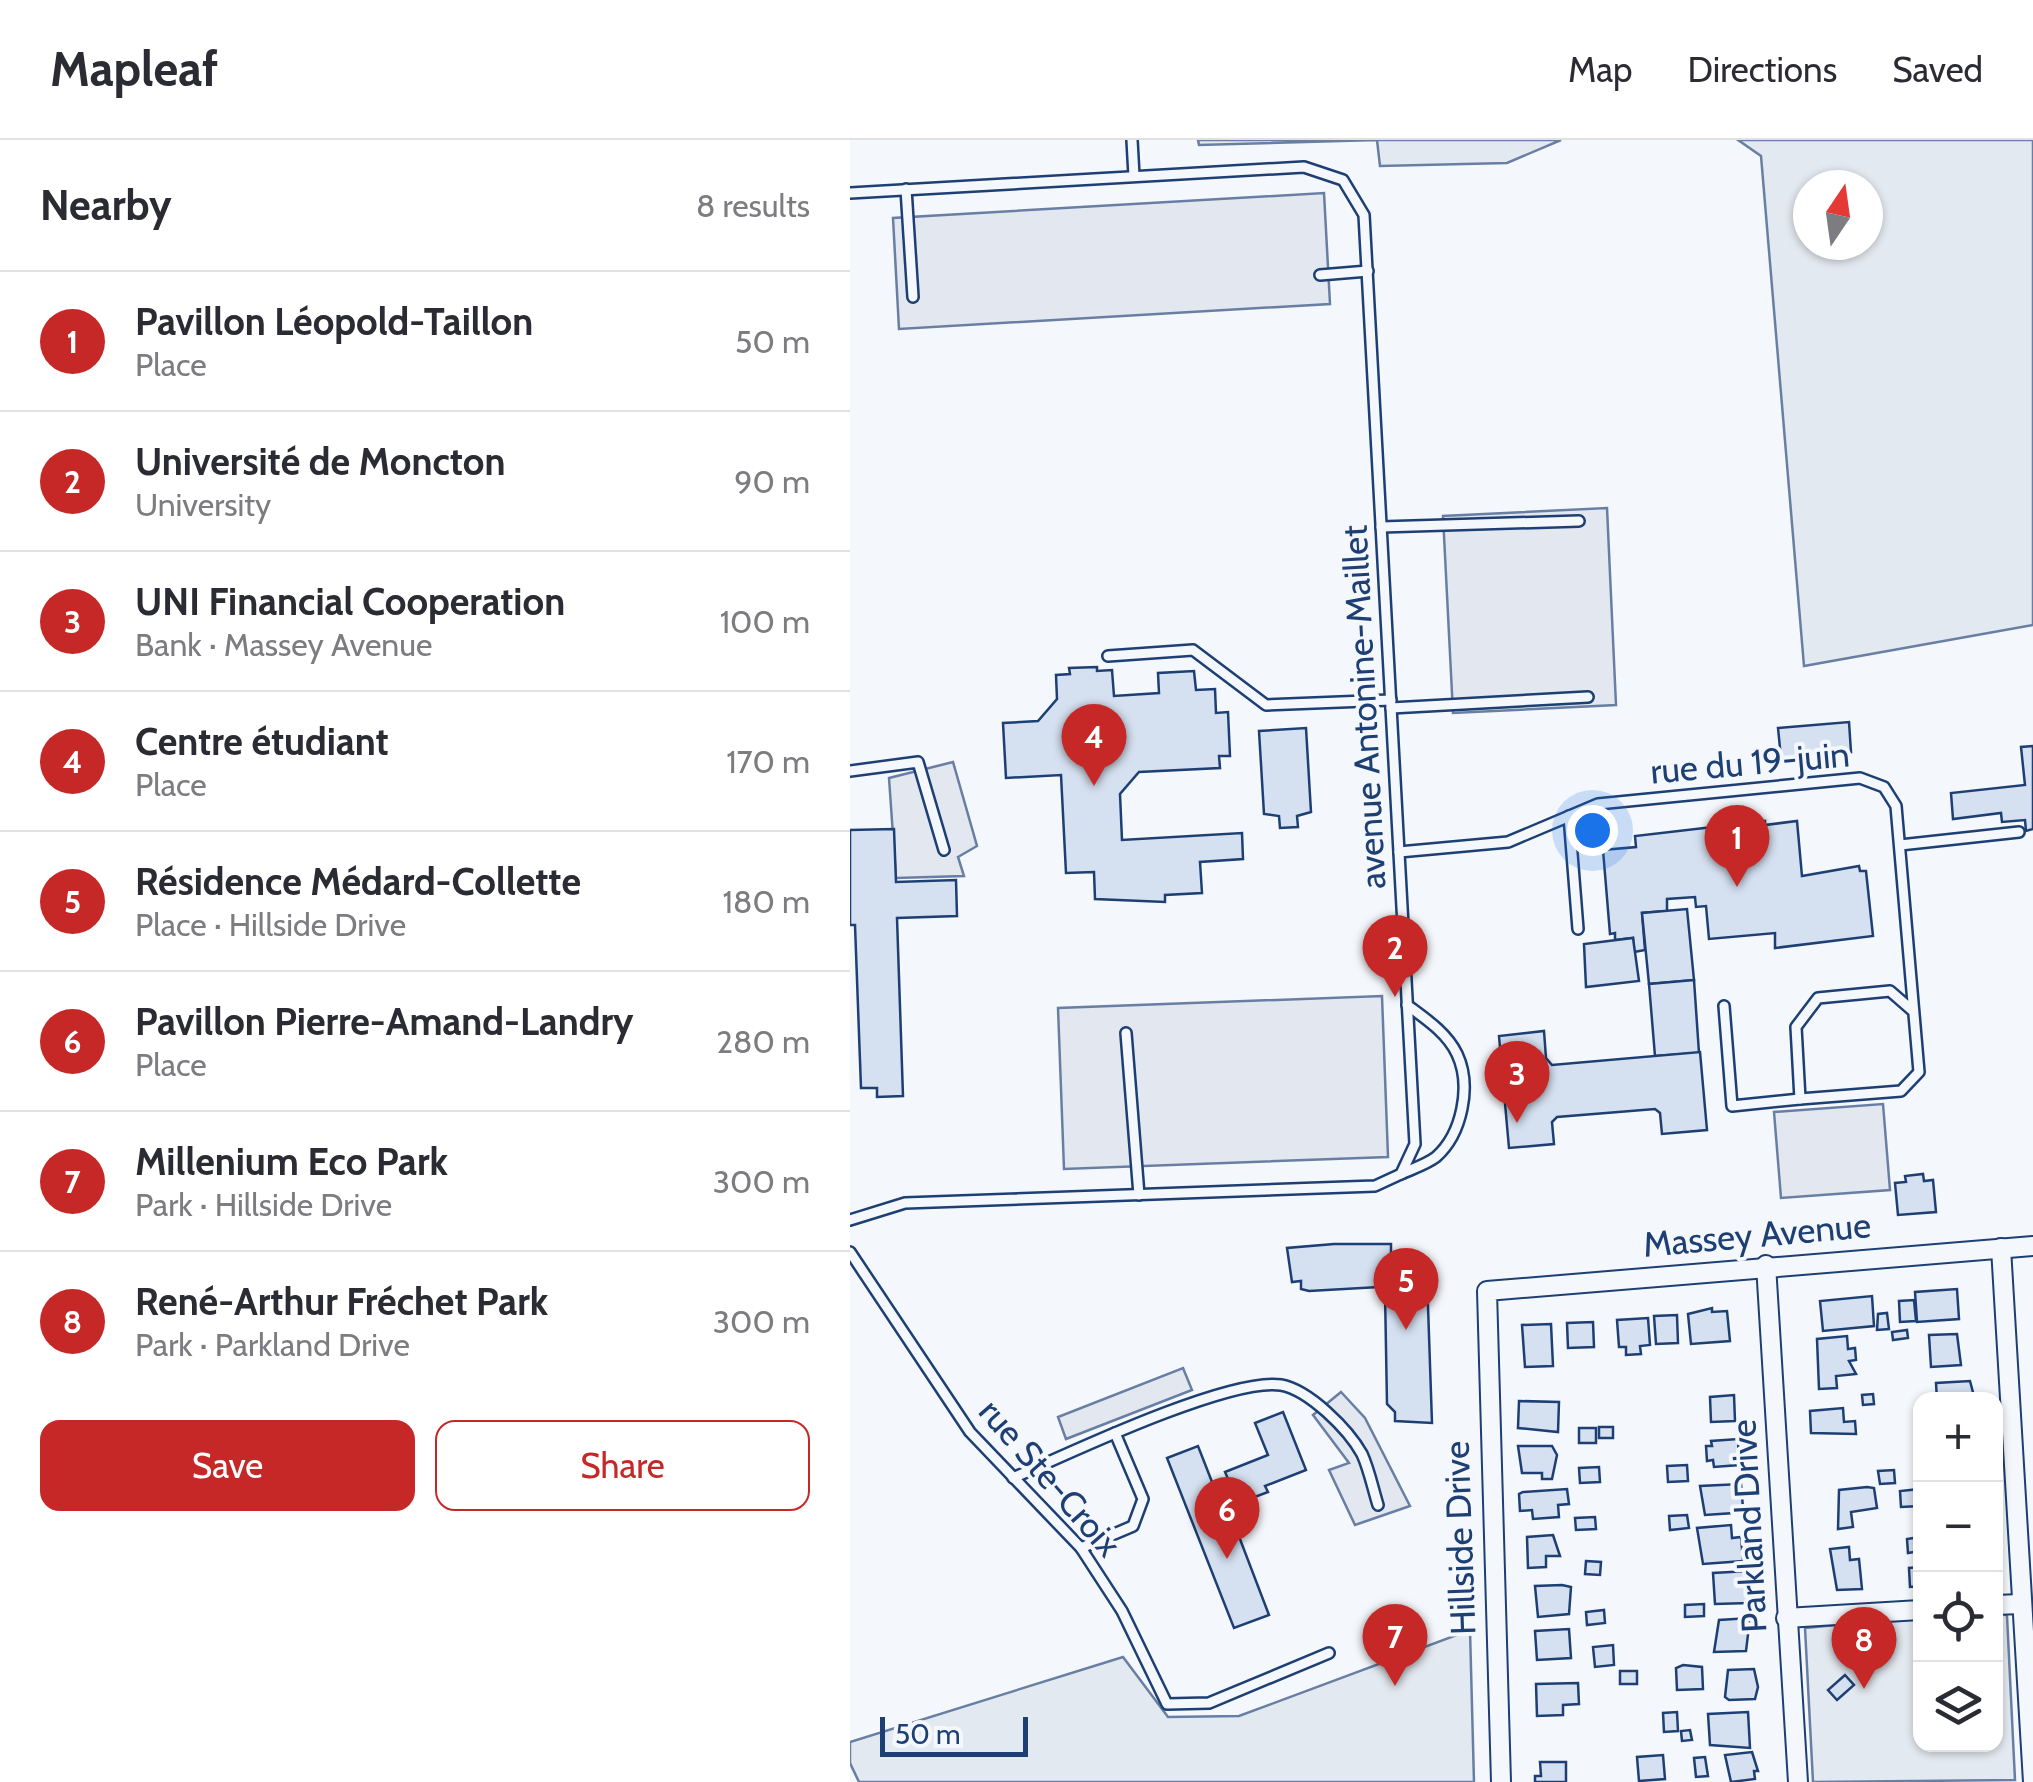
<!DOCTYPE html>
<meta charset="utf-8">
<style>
:root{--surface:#fff;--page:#f2f2f3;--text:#2b2b33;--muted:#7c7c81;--line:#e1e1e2;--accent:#c62828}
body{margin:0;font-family:Cabin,sans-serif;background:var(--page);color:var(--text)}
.controls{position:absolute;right:30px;bottom:30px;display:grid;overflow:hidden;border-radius:20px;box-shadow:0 2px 8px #0004}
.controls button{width:90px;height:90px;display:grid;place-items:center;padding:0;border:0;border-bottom:2px solid var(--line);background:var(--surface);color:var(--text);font:50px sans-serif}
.compass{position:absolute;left:943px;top:30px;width:90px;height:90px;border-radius:50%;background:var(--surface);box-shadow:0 2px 8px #0004;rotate:13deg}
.scale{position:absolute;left:30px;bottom:25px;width:148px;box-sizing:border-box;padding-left:10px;border:5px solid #1d3f73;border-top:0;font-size:28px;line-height:35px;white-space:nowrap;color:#1d3f73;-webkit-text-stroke:8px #f4f7fb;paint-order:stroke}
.you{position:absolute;left:742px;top:690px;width:35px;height:35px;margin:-25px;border:8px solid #fff;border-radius:50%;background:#1a73e8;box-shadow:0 0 0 15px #1a73e833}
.badge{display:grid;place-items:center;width:65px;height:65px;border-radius:50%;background:var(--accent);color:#fff;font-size:32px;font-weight:700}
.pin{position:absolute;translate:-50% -82px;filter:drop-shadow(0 2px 5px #0008)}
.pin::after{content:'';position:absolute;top:52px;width:35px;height:30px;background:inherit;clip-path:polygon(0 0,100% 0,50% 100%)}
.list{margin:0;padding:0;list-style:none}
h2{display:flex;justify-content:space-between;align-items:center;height:130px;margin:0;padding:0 40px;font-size:42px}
h2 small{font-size:32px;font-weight:400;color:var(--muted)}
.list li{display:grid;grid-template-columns:65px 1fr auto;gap:30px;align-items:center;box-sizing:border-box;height:140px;padding:0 40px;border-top:2px solid var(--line)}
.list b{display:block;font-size:38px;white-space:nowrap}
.list p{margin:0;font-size:32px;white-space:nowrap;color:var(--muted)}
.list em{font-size:32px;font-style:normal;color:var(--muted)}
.actions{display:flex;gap:20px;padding:30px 40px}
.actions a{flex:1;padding:22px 0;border:2px solid var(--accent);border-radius:20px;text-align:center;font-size:35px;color:var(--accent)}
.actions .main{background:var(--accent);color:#fff}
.icon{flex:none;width:55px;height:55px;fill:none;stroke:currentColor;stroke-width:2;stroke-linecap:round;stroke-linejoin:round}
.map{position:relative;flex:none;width:1183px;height:1642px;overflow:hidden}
header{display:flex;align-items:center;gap:60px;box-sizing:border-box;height:140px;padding:0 50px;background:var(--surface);border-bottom:2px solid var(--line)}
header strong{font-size:48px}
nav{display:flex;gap:55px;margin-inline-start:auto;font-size:35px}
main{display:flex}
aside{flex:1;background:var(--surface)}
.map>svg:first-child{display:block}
</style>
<header>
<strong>Mapleaf</strong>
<nav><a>Map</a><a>Directions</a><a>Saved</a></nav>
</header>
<main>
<aside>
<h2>Nearby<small>8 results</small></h2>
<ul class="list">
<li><span class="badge">1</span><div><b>Pavillon Léopold-Taillon</b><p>Place</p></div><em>50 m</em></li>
<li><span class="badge">2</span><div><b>Université de Moncton</b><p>University</p></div><em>90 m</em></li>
<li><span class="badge">3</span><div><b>UNI Financial Cooperation</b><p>Bank · Massey Avenue</p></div><em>100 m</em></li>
<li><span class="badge">4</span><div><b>Centre étudiant</b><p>Place</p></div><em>170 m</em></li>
<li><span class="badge">5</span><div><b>Résidence Médard-Collette</b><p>Place · Hillside Drive</p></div><em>180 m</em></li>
<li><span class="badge">6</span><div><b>Pavillon Pierre-Amand-Landry</b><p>Place</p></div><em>280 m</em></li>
<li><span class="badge">7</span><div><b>Millenium Eco Park</b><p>Park · Hillside Drive</p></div><em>300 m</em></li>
<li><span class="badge">8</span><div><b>René-Arthur Fréchet Park</b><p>Park · Parkland Drive</p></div><em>300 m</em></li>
</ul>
<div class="actions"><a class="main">Save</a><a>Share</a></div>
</aside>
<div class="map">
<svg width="1183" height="1642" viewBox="0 0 1183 1642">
<rect width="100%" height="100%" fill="#f4f7fb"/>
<!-- green -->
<g fill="#e3e9f0" stroke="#687fa3" stroke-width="2.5" fill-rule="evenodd">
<polygon points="348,0 711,0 657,23 530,26 527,0 349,5"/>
<path d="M888,0h295v485l-229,41 -43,-510zM958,45h60v60h-60z"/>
<polygon points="1152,1472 1157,1476 1165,1640 963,1642 955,1488 1070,1477 1070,1604 1146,1604 1146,1473"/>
<polygon points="620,1490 624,1642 9,1642 0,1623 0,1602 273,1517 318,1577 389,1576"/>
</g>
<!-- parking -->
<g fill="#e3e8f0" stroke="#687fa3" stroke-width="2.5">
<polygon points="474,53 480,164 49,189 43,78"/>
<polygon points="757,368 766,565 603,573 593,376"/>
<polygon points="103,622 127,706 108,717 114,736 46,738 39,638"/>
<polygon points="532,856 538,1017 214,1029 208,868"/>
<polygon points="1033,964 1040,1050 931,1058 924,972"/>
<polygon points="333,1228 342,1250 216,1299 208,1277"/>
<polygon points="491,1252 515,1278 560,1366 505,1385 479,1330 499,1323 463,1275"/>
</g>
<!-- building -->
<g fill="#d5e0f0" stroke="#1d3f73" stroke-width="2.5">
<polygon points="247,527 247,531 262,530 264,556 309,553 308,533 344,531 346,550 365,549 366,573 378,572 380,616 369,616 370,628 289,632 270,654 272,700 392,693 393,719 350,722 352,753 315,755 315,762 245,759 244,732 216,733 211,635 156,638 153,583 188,581 207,559 206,535 220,534 219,528"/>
<polygon points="999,582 1001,612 931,618 928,588"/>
<polygon points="456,588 461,672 447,676 448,687 430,688 429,676 414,674 409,591"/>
<polygon points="1183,606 1183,689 1176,691 1175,680 1152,682 1151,673 1103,679 1101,653 1175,645 1171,607"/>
<polygon points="915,681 915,685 947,681 952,736 1009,726 1010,731 1016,731 1023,796 925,808 925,793 859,799 856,766 846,767 845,757 817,759 817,771 792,773 795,810 784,812 783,798 765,800 765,793 760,794 753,710 786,707 785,696"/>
<polygon points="44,689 46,742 106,740 107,776 47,778 53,956 27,957 27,948 11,948 5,785 0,785 0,690"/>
<polygon points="837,769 844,840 799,844 792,773"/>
<polygon points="783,798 789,841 736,847 734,804"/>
<polygon points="844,840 849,913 805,916 799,844"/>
<polygon points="694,891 696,918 702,925 850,912 857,990 812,994 810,973 805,969 707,977 702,982 704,1004 659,1008 649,896"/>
<polygon points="1073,1034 1074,1041 1083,1040 1086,1072 1048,1075 1045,1043 1056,1042 1055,1036"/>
<polygon points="484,1104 541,1104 541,1117 561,1122 564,1137 577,1137 582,1283 545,1281 545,1272 537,1264 535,1152 529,1147 459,1151 451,1149 451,1141 442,1142 437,1108"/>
<polygon points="1107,1149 1109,1179 1067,1182 1065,1152"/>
<polygon points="1022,1156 1024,1186 973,1191 970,1161"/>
<polygon points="1064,1160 1066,1181 1050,1182 1049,1161"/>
<polygon points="862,1168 862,1172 877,1171 880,1201 841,1204 838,1174"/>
<polygon points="1037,1173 1039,1189 1027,1190 1028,1174"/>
<polygon points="827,1175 828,1203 806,1204 804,1176"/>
<polygon points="798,1178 800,1205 790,1206 791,1214 776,1215 776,1207 769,1207 767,1180"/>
<polygon points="743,1182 744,1207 718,1208 717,1183"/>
<polygon points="701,1184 703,1226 675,1227 672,1185"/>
<polygon points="1057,1190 1058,1198 1043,1200 1042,1192"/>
<polygon points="1107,1194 1111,1225 1081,1227 1079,1195"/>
<polygon points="997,1196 998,1209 1005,1208 1006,1220 999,1221 1006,1234 986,1236 987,1248 969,1249 967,1199"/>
<polygon points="1120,1241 1125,1260 1087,1260 1086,1243"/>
<polygon points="1023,1254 1024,1264 1013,1265 1012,1255"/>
<polygon points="884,1255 885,1281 861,1282 860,1257"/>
<polygon points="669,1261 709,1262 708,1292 668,1288"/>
<polygon points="993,1268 994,1282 1005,1281 1006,1294 961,1293 960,1271"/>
<polygon points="433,1272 456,1330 415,1346 418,1352 389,1363 383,1348 372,1352 419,1475 384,1488 317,1318 348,1306 364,1347 379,1341 375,1332 418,1315 405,1283"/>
<rect x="749" y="1287" width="14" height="11"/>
<rect x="729" y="1288" width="17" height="15"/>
<polygon points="888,1299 889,1325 864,1327 863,1320 857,1321 856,1306 862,1306 861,1301"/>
<polygon points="668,1306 702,1306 707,1315 702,1339 692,1339 692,1333 672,1333"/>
<polygon points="837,1325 838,1341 818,1342 817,1326"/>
<polygon points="749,1327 750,1342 730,1343 729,1328"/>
<polygon points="1044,1330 1045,1343 1030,1344 1028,1331"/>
<polygon points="891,1344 893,1368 884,1368 884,1373 855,1375 850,1346"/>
<polygon points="1017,1347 1024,1348 1027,1368 1001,1372 1003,1387 988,1389 989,1350"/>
<polygon points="717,1349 719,1364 708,1365 709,1377 683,1379 682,1370 670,1371 669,1354 673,1352"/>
<polygon points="1070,1349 1070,1366 1051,1367 1050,1351"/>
<polygon points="837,1375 839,1388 820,1390 819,1376"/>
<polygon points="745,1377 746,1389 726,1390 725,1378"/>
<polygon points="881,1385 882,1398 891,1397 893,1421 853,1424 847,1388"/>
<polygon points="703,1395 710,1416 696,1416 696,1427 678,1428 677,1397"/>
<polygon points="1070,1397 1070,1411 1058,1413 1057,1399"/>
<polygon points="999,1407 1000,1420 1009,1419 1012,1449 987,1450 980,1409"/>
<polygon points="736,1421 751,1422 750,1435 735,1434"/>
<polygon points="1070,1427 1070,1446 1060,1447 1059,1428"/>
<polygon points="898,1431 899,1463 865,1464 863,1433"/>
<polygon points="712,1445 721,1447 719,1474 688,1477 685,1446"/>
<polygon points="854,1464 854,1476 835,1477 835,1465"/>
<polygon points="754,1470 755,1483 737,1485 736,1472"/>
<polygon points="900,1478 896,1511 864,1512 869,1480"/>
<polygon points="719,1489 721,1518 687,1520 685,1491"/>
<polygon points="763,1505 764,1525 745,1527 743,1507"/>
<polygon points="833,1525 852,1527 853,1549 827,1550 826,1528"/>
<polygon points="904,1529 908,1547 905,1559 879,1560 875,1557 878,1530"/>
<rect x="770" y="1531" width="17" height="13"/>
<polygon points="995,1535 1004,1545 987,1560 978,1550"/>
<polygon points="728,1543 729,1564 713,1565 713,1575 687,1576 686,1544"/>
<polygon points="827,1572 828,1591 814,1592 813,1573"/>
<polygon points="898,1572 900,1608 860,1605 858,1574"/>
<polygon points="840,1590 842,1600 832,1601 831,1591"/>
<polygon points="902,1612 908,1631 904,1631 905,1639 881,1642 875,1615"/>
<polygon points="813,1615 815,1639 789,1641 787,1617"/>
<polygon points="855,1617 858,1636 846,1637 844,1618"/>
<polygon points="690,1622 716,1622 716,1642 685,1642 685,1636 691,1636"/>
</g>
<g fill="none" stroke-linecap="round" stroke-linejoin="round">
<!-- service casing -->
<g stroke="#1d3f73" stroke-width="14">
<g id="service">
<polyline points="282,0 284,36"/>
<polyline points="56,49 63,157"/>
<polyline points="0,53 454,27 493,40 514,75 565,1004 551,1034 525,1046 55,1063 0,1080"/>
<polyline points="470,135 518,131"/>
<polyline points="531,387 729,381"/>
<polyline points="258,516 343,510 416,565 541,560"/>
<polyline points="541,568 738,557"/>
<polyline points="0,631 68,622 94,710"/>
<polyline points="719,676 728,789"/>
<polyline points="1050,705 1169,692"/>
<polyline points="549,712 658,702 748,664 1010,638 1034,647 1046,666 1069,932 1051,951 950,959 946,887 968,858 1040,851 1063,871"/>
<polyline points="874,866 882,966 950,959"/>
<polyline points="276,893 289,1055"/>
<path d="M551,1034c11,-5 26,-10 35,-17 26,-23 36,-71 21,-103 -10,-21 -31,-35 -50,-49"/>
<polyline points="0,1112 120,1292 231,1408 272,1471 317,1564 359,1563 479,1513"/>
<path d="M163,1338c54,-24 216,-101 268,-93 28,5 67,44 81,69 7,15 11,35 16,51"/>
<polyline points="231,1408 283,1386 293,1359 265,1293"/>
</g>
</g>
<!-- minor casing -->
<g stroke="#1d3f73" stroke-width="22">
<g id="minor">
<polyline points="1151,1108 1183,1642"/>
<polyline points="916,1125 948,1642"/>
<polyline points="1146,1465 1170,1464"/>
<polyline points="936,1478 1070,1470"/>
<polyline points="651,1642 637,1151 1183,1106"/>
</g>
</g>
<!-- service -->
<use href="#service" stroke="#f4f7fb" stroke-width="9"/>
<!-- minor -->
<use href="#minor" stroke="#f4f7fb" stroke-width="18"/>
</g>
<g text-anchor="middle" stroke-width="8" stroke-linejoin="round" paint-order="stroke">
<!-- street labels -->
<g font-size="35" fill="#1d3f73" stroke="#f4f7fb">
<text transform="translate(514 567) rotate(-93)" y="12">avenue Antonine-Maillet</text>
<text transform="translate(900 623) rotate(-5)" y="12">rue du 19-juin</text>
<text transform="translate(907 1095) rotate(-5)" y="12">Massey Avenue</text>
<text transform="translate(200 1338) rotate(49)" y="12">rue Ste-Croix</text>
<text transform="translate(899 1386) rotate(-93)" y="12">Parkland Drive</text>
<text transform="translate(610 1398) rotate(-92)" y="12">Hillside Drive</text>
</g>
</g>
</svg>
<div class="controls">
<button>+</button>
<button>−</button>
<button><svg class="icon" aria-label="locate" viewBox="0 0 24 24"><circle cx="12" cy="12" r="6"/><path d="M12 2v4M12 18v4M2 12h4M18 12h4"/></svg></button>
<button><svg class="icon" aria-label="layers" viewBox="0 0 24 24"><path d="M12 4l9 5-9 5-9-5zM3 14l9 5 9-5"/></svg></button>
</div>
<svg class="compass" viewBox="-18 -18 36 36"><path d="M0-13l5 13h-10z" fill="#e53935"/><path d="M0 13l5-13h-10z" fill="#7c7c81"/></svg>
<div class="scale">50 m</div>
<div class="you"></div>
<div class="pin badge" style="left:887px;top:747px">1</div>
<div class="pin badge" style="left:545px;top:857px">2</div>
<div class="pin badge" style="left:667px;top:983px">3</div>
<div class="pin badge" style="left:244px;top:646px">4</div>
<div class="pin badge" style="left:556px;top:1190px">5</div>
<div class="pin badge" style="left:377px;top:1419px">6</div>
<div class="pin badge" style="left:545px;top:1546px">7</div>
<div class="pin badge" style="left:1014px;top:1549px">8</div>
</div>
</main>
